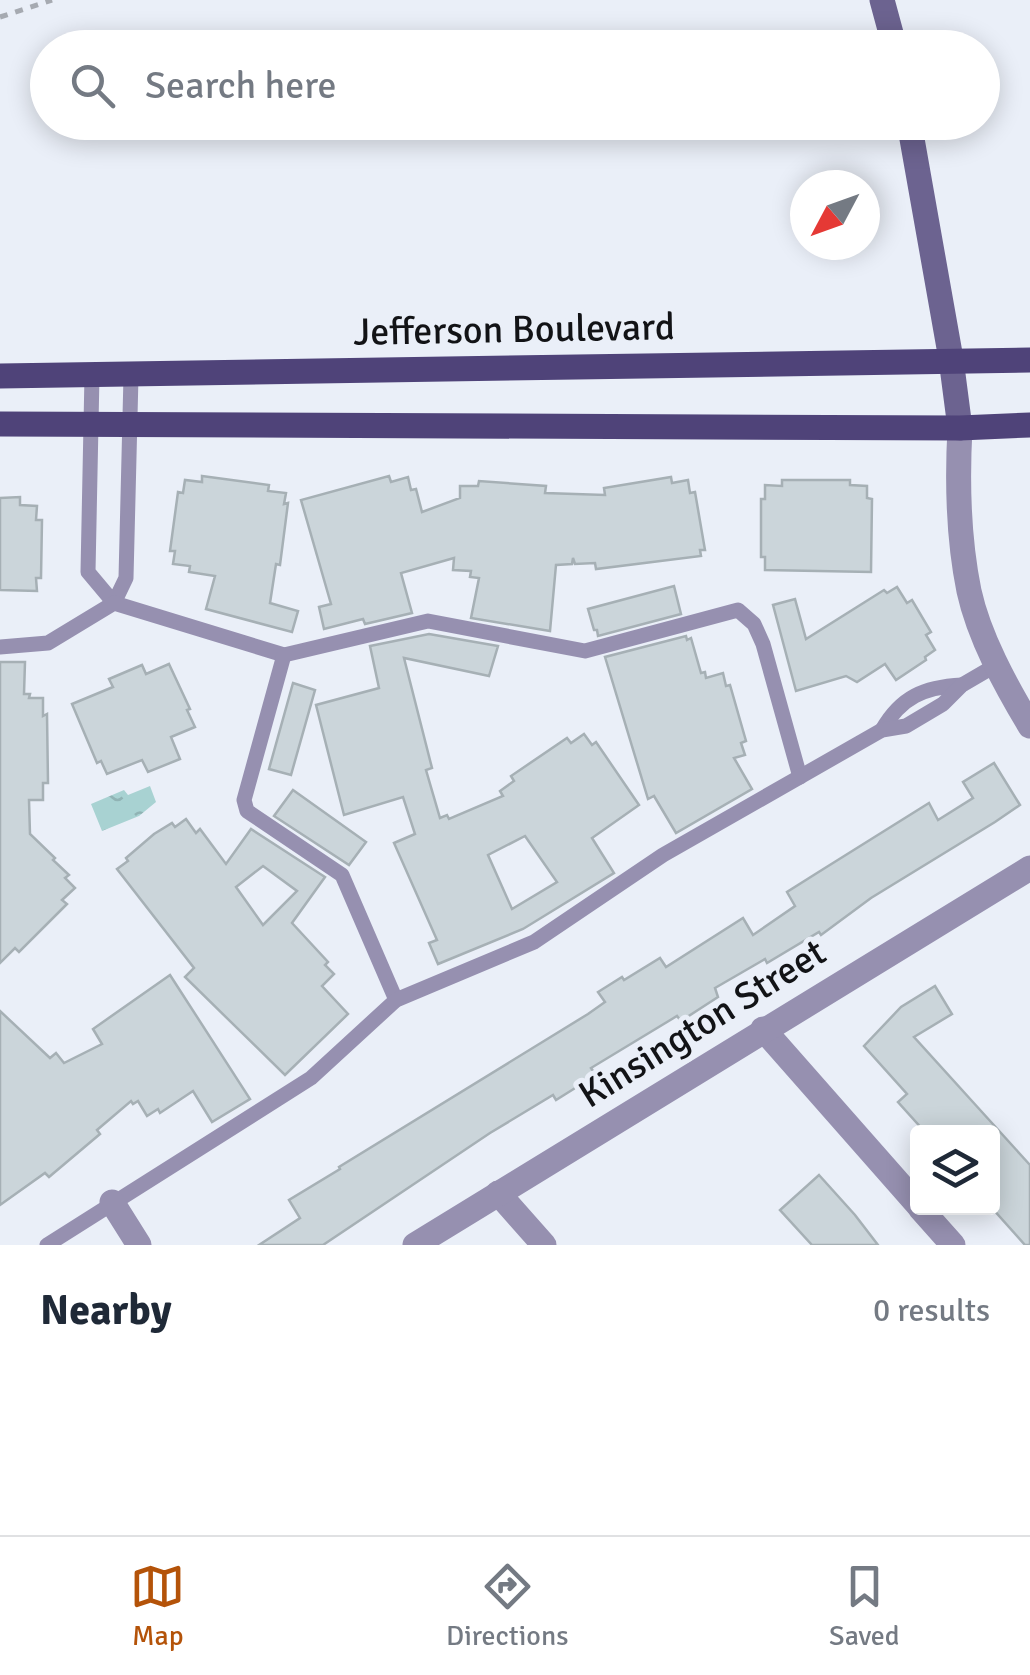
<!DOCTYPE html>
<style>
:root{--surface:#fff;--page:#f2f2f3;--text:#1f2937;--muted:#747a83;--line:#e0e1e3;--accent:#b45309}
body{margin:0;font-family:Signika,sans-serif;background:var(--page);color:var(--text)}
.controls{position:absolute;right:30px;bottom:30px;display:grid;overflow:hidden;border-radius:10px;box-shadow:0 5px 25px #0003}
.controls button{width:90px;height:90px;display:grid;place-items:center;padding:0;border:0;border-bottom:2px solid var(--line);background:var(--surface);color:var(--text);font:50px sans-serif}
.compass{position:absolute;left:790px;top:170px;width:90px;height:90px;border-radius:50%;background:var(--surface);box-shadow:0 5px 25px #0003;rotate:229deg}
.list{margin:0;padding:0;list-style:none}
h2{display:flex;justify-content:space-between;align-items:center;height:130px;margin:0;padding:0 40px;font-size:42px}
h2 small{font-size:32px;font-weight:400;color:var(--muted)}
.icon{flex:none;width:55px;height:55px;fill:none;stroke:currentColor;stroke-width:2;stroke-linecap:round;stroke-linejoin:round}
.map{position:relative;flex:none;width:1030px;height:1245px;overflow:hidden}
.search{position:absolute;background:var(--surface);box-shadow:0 5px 25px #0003;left:30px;right:30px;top:30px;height:110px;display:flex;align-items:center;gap:25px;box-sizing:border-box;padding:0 35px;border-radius:55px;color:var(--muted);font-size:38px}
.sheet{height:290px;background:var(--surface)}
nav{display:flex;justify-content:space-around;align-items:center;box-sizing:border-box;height:140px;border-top:2px solid var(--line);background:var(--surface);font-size:28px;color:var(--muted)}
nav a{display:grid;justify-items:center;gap:5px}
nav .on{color:var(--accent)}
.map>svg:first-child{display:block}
</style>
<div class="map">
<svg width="1030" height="1245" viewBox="0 0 1030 1245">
<defs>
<pattern id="water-ripples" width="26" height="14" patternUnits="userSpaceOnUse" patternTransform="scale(2.5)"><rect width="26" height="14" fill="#a8d2d2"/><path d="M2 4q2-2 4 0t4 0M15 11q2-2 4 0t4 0" fill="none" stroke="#90b3b4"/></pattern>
</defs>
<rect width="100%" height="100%" fill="#eaeff8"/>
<!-- water -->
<polygon fill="url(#water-ripples)" points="150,786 156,802 139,816 102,831 91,804 124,790 128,795"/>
<!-- building -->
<g fill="#cbd5da" stroke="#a6b0b5" stroke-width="2.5" fill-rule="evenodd">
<polygon points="202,476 269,485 268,491 286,493 284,504 288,503 280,565 276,564 270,603 298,611 292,632 206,609 215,576 189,572 190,566 173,564 175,551 170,551 178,492 183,493 185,480 202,482"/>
<polygon points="389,476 391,482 408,477 411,490 416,489 422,512 460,498 460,486 478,486 479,481 546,486 545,493 605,495 604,488 671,477 672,483 688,480 690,493 695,492 705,550 700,550 701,556 596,569 595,563 575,564 573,558 572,564 556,565 550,631 471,618 479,578 470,577 471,571 453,570 454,558 401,573 412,613 365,624 363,619 324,629 319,607 331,604 301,500"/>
<polygon points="782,480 850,480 850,485 867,486 867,498 872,499 871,572 765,570 765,557 761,557 761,499 765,499 765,485 782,486"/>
<polygon points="20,497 20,505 37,506 36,520 42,520 41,578 36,578 37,591 0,590 0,498"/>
<polygon points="674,586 681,614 598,636 597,630 594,630 588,609"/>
<polygon points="897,587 907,603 912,600 931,632 926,635 935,650 925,657 926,660 896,680 885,664 857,682 846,676 796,691 773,605 795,599 806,639 884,590 887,593"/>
<path d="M429,634l69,12 -9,30 -85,-18 28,110 -6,2 14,48 7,-3 2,4 54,-23 -3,-5 14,-10 -3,-5 56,-38 4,5 13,-9 8,11 4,-3 43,63 -47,33 22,35 -91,56 -85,35 -9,-21 8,-3 -43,-97 21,-9 -12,-37 -59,18 -28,-110 63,-17 -9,-42zM525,836l32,46 -45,27 -24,-54z"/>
<polygon points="686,636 687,640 691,638 701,673 705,672 706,678 723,673 726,686 730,685 746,741 741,743 745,755 734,758 752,789 676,833 654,796 648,799 605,657"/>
<polygon points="0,662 25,662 24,694 30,694 29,698 43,698 43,716 47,714 48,783 43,783 43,800 29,800 30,834 55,858 53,860 69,875 65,878 75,888 62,900 67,904 19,952 15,948 0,963"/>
<polygon points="169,664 190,709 187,710 195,727 171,737 180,759 148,772 142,760 107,774 101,761 97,763 72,704 113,687 109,679 142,665 146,674"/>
<polygon points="293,683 315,690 291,775 269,769"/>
<polygon points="994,763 1020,805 995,822 871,898 821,935 819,932 767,963 765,959 715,988 718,997 681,1021 677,1016 591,1068 596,1075 556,1100 553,1095 490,1133 323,1245 259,1245 300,1218 289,1200 340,1169 339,1167 588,1014 605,1002 598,992 622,977 624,980 660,958 666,967 743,918 753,935 795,906 787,892 817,873 929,803 938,820 973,798 963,782"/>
<polygon points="293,790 366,842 349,865 274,816"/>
<path d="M186,819l10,14 4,-4 26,35 25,-35 74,48 -33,46 36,39 -3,3 9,9 -12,12 26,28 -63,61 -100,-98 9,-9 -77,-99 11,-8 -2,-3 28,-24 18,-11 3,4zM263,866l34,25 -34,34 -27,-38z"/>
<polygon points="170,975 250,1099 212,1122 193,1091 160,1113 158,1109 147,1116 138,1101 133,1104 131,1101 97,1130 100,1134 49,1177 45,1173 0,1205 0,1011 50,1058 56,1053 64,1063 102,1044 93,1029"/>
<polygon points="935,986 952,1014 914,1037 1030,1165 1030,1245 1025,1245 992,1208 992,1132 925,1132 898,1102 907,1094 864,1046 901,1007"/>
<polygon points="819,1175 855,1215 878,1245 812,1245 780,1210"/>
</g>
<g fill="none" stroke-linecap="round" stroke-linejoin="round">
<!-- path -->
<polyline stroke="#a6aab1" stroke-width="5" stroke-dasharray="8 8" stroke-linecap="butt" points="0,17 52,0"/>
<!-- lane -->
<g stroke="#9690b0" stroke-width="15">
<polyline points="92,375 88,572 114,603 126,578 131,376"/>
<polyline points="0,647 48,643 114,603 284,655"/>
<path d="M882,730c19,-33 42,-43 80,-45"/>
<polyline points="396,1000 342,875 247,811 244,800 284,655 428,621 585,651 738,610 754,624 763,644 800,777"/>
<polyline points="47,1245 311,1078 396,1000 534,942 663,855 882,730 906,726 943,704 962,685 998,664"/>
</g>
<!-- street -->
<g stroke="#9690b0" stroke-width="25">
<path d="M960,428c-3,54 -2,109 9,163 10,46 37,95 61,135"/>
<polyline points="763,1029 918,1205"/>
<polyline points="498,1193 544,1245"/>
<polyline points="112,1202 139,1245"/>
<polyline points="920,1208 953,1245"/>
<polyline points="415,1245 1030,868"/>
</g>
<!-- secondary -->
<g stroke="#6c6390" stroke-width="25">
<polyline points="882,0 895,48"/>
<polyline points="909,122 951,359 960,428"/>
</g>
<!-- primary -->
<g stroke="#4f4379" stroke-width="25">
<polyline points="0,376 1030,360"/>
<polyline points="0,424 960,428 1030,425"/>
</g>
</g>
<g text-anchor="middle" stroke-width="10" stroke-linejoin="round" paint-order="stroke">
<!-- street labels -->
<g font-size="38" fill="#121316" stroke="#eaeff8">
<text transform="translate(514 329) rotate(-1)" y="13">Jefferson Boulevard</text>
<text transform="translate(702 1023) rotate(-32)" y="13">Kinsington Street</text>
</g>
</g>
</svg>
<div class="controls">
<button><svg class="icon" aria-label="layers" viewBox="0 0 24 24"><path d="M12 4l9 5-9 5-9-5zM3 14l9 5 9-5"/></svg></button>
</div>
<svg class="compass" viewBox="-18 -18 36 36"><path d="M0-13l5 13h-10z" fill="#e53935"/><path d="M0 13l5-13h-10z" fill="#747a83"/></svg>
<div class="search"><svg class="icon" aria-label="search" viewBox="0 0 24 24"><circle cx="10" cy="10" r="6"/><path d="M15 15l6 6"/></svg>Search here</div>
</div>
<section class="sheet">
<h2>Nearby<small>0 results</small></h2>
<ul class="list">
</ul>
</section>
<nav>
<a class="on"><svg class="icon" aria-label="map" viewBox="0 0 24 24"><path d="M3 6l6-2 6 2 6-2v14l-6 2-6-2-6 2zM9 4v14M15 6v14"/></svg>Map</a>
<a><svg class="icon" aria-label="directions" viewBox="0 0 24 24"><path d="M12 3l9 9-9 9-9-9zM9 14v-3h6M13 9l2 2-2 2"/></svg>Directions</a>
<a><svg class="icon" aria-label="saved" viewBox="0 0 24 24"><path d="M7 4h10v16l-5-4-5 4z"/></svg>Saved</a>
</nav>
